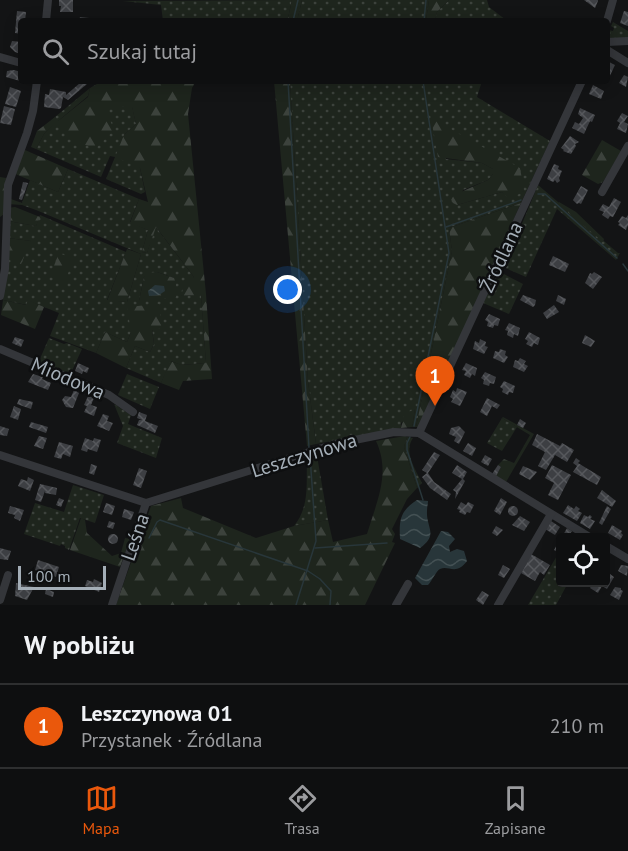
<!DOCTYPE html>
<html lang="pl">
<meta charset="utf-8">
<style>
:root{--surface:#0e0f10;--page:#1c1d1e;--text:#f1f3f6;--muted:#9b9c9f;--line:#2e2f30;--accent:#ea580c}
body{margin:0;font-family:"PT Sans",sans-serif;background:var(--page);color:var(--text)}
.controls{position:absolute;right:18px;bottom:18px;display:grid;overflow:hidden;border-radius:6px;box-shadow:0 3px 15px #0003}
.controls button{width:54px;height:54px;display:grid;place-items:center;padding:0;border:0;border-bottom:2px solid var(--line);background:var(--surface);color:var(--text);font:30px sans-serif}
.scale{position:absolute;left:18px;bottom:15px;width:88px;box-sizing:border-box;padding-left:6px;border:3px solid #a4aeb7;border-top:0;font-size:16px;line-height:21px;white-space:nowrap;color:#a4aeb7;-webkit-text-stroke:4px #0e0f10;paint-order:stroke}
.you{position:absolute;left:288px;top:290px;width:21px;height:21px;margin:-15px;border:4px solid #fff;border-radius:50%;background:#1a73e8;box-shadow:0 0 0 9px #1a73e833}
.badge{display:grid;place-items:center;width:39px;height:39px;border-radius:50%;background:var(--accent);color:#fff;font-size:20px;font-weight:700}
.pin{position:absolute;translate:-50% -50px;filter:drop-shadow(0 2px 3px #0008)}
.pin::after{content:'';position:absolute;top:32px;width:21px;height:18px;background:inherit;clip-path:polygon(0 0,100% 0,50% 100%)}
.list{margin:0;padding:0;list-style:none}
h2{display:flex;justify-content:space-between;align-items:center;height:78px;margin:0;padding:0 24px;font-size:26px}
h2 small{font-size:20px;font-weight:400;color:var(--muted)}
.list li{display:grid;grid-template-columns:39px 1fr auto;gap:18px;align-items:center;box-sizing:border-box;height:84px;padding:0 24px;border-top:2px solid var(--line)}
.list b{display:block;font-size:22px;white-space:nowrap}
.list p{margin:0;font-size:20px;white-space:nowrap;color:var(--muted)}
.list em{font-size:20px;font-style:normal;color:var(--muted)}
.icon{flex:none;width:33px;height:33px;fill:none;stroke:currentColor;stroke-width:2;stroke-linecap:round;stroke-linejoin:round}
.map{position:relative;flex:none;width:628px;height:605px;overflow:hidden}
.search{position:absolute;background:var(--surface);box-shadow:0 3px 15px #0003;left:18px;right:18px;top:18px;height:66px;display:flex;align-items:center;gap:15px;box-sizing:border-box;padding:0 21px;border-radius:6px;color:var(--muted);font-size:22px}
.sheet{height:162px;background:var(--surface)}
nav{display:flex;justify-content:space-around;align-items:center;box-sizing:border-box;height:84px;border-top:2px solid var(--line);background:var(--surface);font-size:16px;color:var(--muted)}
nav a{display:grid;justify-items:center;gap:3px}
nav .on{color:var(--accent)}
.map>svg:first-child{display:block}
</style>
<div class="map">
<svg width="628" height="605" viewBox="0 0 628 605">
<defs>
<pattern id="grass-dots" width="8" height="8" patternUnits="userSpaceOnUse" patternTransform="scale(1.5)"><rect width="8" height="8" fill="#1e251d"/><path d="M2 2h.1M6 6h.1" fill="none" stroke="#3c423c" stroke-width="1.8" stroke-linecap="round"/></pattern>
<pattern id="forest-firs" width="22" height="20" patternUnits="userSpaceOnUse" patternTransform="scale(1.5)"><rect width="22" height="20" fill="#1e251d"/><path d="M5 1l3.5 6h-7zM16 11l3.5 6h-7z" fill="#3c423c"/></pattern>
<pattern id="water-waves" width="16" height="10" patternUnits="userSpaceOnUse" patternTransform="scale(1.5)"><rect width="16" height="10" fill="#28363a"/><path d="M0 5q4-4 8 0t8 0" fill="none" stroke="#445154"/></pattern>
<pattern id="building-cross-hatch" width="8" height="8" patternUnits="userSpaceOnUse" patternTransform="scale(1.5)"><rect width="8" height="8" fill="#3d3f43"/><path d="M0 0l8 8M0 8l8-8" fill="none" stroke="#56585c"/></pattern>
</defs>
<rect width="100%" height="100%" fill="#131415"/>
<!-- grass -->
<g fill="url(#grass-dots)" fill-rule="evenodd">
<polygon points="292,0 288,18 284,21 163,21 161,5 123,1"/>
<polygon points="302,0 429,0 426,21 297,21"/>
<polygon points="449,0 487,0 489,7 506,20 435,21 437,12"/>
<polygon points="613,22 628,31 628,39 607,39 608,30 613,31 614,28 611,26"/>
<path d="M290,81h192l-5,16 73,44 -29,62 -72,25 3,23 -36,176h-4l3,-18 -14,14v5l-85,16 -8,-63zM432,119l92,72 -18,4 -4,-3 -45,13 6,-15 25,-10 5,-6v-5l-11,-6 -36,-4z"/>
<polygon points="90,88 88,96 58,121 104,107 132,106 136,124 124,135 140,168 145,192 141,194 106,179 115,157 110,156 101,177 36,149 44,134 57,121 55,117"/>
<path d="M68,169l71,30 -9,23 18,8 -6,22 5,1 8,-27 39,51 -13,19 20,-2 5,69 -25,2 -10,-4 -10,22 -35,-15 9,-22 15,6 4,-8 -2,-15 -21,3 -4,10 -22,-10 -9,21 -46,-17 9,-23 -30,-12 -2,4 -24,-5 4,-41 24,-18 -23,-3v-17l28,5 4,-11 86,37 -19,48 20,2 14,-48 -105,-44 -14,-5 -14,-1v-6l14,5 8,-23 28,12zM157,272l17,6 -35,23 5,-24z"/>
<polygon points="538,185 618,253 620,253 616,260 557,209 526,277 503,267 501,265 515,231 519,231"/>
<polygon points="502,273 523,284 509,314 483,303 496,275"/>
<polygon points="49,338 64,344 67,343 82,349 70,375 39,361"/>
<polygon points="127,374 159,387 150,409 118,395"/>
<polygon points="114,404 131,415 128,424 162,438 156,458 117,443 123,426"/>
<polygon points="502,418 517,427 502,451 487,443"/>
<path d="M407,437l6,1c-10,14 3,32 9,45l-5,5 -13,-41z"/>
<path d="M317,456l11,64 -34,6c16,-20 12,-42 13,-66z"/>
<polygon points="73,485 104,495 95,523 80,518 69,550 65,548 65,546 61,544 60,546 24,534 35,503 64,512"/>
<polygon points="558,554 560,556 560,582 568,583 556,605 528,605"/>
</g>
<!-- forest -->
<g fill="url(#forest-firs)">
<polygon points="292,0 302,0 297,21 284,21 288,18"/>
<polygon points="429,0 449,0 437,12 435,21 426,21"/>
<polygon points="102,81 196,81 192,88 188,114 206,294 212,379 183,381 179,390 161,383 170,361 182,365 206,363 201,295 181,296 184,285 194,277 156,227 147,253 142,252 148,230 130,223 139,199 148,202 140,168 115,157 124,135 136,124 132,107 105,107 114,130 95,149 69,138 58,121 44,134 36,149 31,147 37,131 55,117 58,121 88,97 90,88"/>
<polygon points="274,81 290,81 308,381 316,444 307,446"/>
<polygon points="431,118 520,168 524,191 514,197 508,198 502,192 457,205 453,203 451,199 454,195 488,180 493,174 493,169 482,163 438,157"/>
<polygon points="602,140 621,151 603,182 598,184 582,175"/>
<polygon points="25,150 68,169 58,192 13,173 22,152"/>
<polygon points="0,177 6,178 4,214 0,217"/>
<polygon points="559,202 576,212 604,239 603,242 558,204"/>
<polygon points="521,203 419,427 416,427 452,251 449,228"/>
<polygon points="15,207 40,217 36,226 8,221 8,208"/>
<polygon points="8,238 31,241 21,264 7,259"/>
<polygon points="127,249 141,254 127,302 107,301"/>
<polygon points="59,253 74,259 64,283 50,276"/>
<polygon points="157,272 174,278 176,284 176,297 139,301 144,277 147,273"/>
<polygon points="3,300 26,305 28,300 44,307 35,329 1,315"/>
<polygon points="159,304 162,328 152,330 154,344 150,352 135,346 126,368 96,353 105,332 127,342 131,332 127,307"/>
<polygon points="415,409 412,427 401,428 404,414"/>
<polygon points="503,417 534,434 506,482 496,476 501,467 498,465 504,459 514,463 530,435 502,418"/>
<path d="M405,436l2,1 -3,10 13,41 -10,11 -15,30 3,5 -3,8 3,1 -30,62h-249l35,-99 30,-8 2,10 73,30 38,-12 34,-6 5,22 34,-8c10,-33 24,-61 9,-93z"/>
<polygon points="81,518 85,520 87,533 112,556 121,553 125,538 130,539 120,567 70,550"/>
</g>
<!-- water -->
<g fill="url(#water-waves)">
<polygon points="155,285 164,286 165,291 159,295 149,296 148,291"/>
<path d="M417,500l11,1c0,3 -1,6 -1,10 -1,17 12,23 -7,37l-20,-9c-1,-19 0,-28 17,-39z"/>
<path d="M441,531l7,1 7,7 -6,7 1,6 7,-3 7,2 3,10c-11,15 -18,4 -27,8 -4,2 -8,12 -12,16h-6l-7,-7z"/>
</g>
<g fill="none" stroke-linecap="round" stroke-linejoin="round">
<!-- stream -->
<g stroke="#28363a" stroke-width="1.5">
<polyline points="293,21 298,0"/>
<polyline points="424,21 426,0"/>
<polyline points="288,81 309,448"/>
<polyline points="538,194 545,194 617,258"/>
<polyline points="446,227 521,200"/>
<polyline points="623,264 628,271"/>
<polyline points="414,426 449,253 423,81"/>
<polyline points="410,437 407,443 407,450 423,500"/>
<polyline points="149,538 157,522 160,520 308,571 320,579 331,591 330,605"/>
<polyline points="315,548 387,543"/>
<polyline points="296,605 316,541 310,456"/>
</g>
</g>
<!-- building -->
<g fill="url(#building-cross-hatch)">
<polygon points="59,0 73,0 73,12 60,12 61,6 59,6"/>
<polygon points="584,0 598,0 598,1 595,8"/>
<polygon points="17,11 26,12 25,21 21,21 21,34 15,33"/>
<polygon points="624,11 628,12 628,26 620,23"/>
<polygon points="80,17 89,18 89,21 79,21"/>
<polygon points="12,41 21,42 21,54 15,52 10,47"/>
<polygon points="609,62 615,65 607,82 607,67"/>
<polygon points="14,70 21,72 21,81 27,81 27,83 6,77 7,71"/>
<polygon points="624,75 628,77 626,87 619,83"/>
<polygon points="78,81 94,81 94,83 87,84 68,100 63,97 61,108 59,109 44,107 45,94 49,95 50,89 66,92 66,95 80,83"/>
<polygon points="593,85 604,91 601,99 589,94"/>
<polygon points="10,87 21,91 16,107 5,104"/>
<polygon points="4,106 15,109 11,125 0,123"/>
<polygon points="580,108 595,115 592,122 590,121 584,134 572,128 575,122 579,124 583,118 578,114"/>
<polygon points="622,113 628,116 624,122 628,124 626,133 617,129 620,123 617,121"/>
<polygon points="570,136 579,142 575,144 576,146 571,154 563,151 564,150 561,148"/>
<polygon points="554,164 559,166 558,169 562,171 559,178 560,181 557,183 555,180 553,182 547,179"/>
<polygon points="23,182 28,183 22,200 19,199"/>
<polygon points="581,186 588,190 581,204 579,203 577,204 573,200"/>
<polygon points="614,198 621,202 613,217 610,216 608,219 602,215 604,212 599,210 603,204 609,207"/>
<polygon points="628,215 628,225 626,230 618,225 620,223 618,222 622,216 626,218"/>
<polygon points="553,256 569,264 565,272 549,265"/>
<polygon points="594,272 602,277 593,289 585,283 590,273 592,274"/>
<polygon points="523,295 536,300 535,305 533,307 520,300"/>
<polygon points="558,295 566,299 564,305 556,301"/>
<polygon points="554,305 559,312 547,319 543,313"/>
<polygon points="489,314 500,319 498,326 494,325 493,328 487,326 488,322 485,320"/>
<polygon points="509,323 520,328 518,336 514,334 513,338 507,335 508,331 505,330"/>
<polygon points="529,332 540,338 538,345 534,343 532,347 526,344 528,341 525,339"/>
<polygon points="585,335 595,341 591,347 582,343"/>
<polygon points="15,337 24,340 21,347 12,343"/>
<polygon points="480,339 486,342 485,346 488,347 484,354 473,349 475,341 479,343"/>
<polygon points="500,349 506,351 505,355 508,357 504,363 493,358 495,351 499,352"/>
<polygon points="520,358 526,361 524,364 528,366 524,372 513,367 515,360 518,361"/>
<polygon points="78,363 89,368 87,373 83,371 82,374 75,371"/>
<polygon points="466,363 477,368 475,376 472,374 470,378 464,375 466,371 462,370"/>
<polygon points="485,372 496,377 494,384 490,383 489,386 483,384 484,380 481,378"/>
<polygon points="33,374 43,377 42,379 51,383 48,390 28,382"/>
<polygon points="504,381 515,386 513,393 509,392 508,395 502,392 503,389 500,387"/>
<polygon points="457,388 467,392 460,406 451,402 453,399 450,397 453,390 456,392"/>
<polygon points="74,390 79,393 73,408 66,407 62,400 65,396 71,397"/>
<polygon points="88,396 94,398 91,405 97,407 94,416 84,412 87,406 84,405"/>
<polygon points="487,398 500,405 497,409 492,406 487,416 480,412"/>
<polygon points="19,399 33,402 31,409 17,404"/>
<polygon points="14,406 21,409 18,420 10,417"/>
<polygon points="139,412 147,415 145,421 158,426 155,433 137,425 139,420 142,420 137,418"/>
<polygon points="103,414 109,416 107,421 113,423 109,431 97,426"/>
<polygon points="520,419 526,423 523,428 517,425"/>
<polygon points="31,422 48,427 46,433 29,427"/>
<polygon points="0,426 9,429 7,436 0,435"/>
<polygon points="459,426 465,432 459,444 454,441 456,437 449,434 451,428"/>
<polygon points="537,434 560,446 562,443 574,450 567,462 555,455 546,470 538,466 545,452 532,445"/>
<polygon points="39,436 47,438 43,449 34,446"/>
<polygon points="85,438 93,441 94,438 101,440 97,452 88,449 87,452 81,450"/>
<polygon points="59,442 73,446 70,457 63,454 61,459 54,457"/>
<polygon points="468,443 476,448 472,456 463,451"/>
<polygon points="434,452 440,455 428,473 434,482 451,494 447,500 430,488 422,477 427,473 422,470"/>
<polygon points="485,455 492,459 488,466 481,462"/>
<polygon points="576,458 580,461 578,463 601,477 597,485 573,472 577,466 573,463"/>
<polygon points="91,464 97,466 94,475 89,473"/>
<polygon points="457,465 467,472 463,479 465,481 455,499 456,492 453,490 462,479 452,473"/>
<polygon points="498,465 501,467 496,476 492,474"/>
<polygon points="552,465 571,475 558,500 548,495 554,483 545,478"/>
<polygon points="523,466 537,472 530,480 519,474"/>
<polygon points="139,468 147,471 141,488 133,485"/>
<polygon points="28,477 34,480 30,491 18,486 21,479 27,481"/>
<polygon points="40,484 57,488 56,495 45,493 45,491 41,502 35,500"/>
<polygon points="602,490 616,501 612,507 597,498"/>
<polygon points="59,498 64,500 61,507 56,505"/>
<polygon points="501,498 507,502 500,515 494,511"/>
<polygon points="461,502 466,505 468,502 474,505 470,513 467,512 465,515 459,512 460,510 457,509"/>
<polygon points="106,503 115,506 112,515 103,512"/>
<polygon points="568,505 574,509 576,506 580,509 578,511 582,513 577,521 563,513"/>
<circle cx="513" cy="511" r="5"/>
<polygon points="10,506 24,510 20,521 14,518 15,515 8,513"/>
<polygon points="607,506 611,509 602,525 599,523"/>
<polygon points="124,509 134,512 131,520 122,517"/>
<polygon points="584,515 588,517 590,515 592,517 590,519 595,521 590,529 580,523"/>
<polygon points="520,516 530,522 524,531 512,525"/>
<polygon points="109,521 115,523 113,529 107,527"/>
<polygon points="551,521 560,527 555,535 545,529"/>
<polygon points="612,525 622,531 621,533 623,535 620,540 608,533"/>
<polygon points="496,526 503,530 497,536 492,533"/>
<polygon points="567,528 572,531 568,537 562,537"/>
<circle cx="113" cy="539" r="5"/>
<polygon points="560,539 560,550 559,553 554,550"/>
<polygon points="0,548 11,551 8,560 0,559"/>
<polygon points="531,554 550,565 544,575 540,572 535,581 521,573"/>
<polygon points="38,560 59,567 56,577 35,570"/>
<polygon points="503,565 510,569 504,578 498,575"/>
<polygon points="621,565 628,566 627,576 618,571"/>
<polygon points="610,574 614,577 607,589 602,586 598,593 590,588 594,582 603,585"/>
<polygon points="94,579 102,583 99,592 85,586 87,580 93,582"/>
<polygon points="16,583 34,587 27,600 15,596"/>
<polygon points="615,587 621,588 621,590 623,591 619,600 610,595"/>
<polygon points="46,589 54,592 53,597 45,594"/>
<polygon points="482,591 489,595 483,605 476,600"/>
</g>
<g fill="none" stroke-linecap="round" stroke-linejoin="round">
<!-- minor -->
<g stroke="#34363a" stroke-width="8">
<polyline points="46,21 48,0"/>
<polyline points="607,21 613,0"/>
<polyline points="607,42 628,41"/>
<polyline points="607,50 628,63"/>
<polyline points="0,57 21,63"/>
<polyline points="602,192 628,146"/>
<polyline points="0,296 5,269 8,185 27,133 33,111 37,81"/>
<polyline points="0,349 109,395 133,412"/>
<polyline points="419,433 582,81"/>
<polyline points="0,455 146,503 335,444 394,432 419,433 591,538"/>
<polyline points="606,546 628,559"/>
<polyline points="0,600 8,575"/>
<polyline points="112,605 146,503"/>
<polyline points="396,605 408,584"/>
<polyline points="498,605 551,514"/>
</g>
</g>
<g text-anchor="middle" stroke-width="5" stroke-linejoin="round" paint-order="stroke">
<!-- street labels -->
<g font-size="20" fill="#a4aeb7" stroke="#0e0f10">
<text transform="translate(501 257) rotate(-65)" y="7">Źródlana</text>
<text transform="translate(68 378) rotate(23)" y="7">Miodowa</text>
<text transform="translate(304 455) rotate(-17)" y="7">Leszczynowa</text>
<text transform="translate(135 537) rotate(-71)" y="7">Leśna</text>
</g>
</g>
</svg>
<div class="controls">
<button><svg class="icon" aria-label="locate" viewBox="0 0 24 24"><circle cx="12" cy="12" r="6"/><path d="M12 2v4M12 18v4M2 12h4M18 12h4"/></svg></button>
</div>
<div class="scale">100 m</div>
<div class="you"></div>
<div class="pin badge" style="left:435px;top:406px">1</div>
<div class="search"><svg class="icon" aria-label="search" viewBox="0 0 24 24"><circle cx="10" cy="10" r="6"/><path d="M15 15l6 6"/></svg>Szukaj tutaj</div>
</div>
<section class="sheet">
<h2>W pobliżu<small></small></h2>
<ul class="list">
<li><span class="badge">1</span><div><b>Leszczynowa 01</b><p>Przystanek · Źródlana</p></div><em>210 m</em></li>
</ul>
</section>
<nav>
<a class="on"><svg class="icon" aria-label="map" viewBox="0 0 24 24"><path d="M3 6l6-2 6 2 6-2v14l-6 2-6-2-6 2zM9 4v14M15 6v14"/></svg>Mapa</a>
<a><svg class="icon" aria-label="directions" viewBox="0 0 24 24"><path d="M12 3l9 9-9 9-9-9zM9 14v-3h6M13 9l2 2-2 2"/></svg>Trasa</a>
<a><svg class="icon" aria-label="saved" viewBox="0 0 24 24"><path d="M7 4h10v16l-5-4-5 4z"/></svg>Zapisane</a>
</nav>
